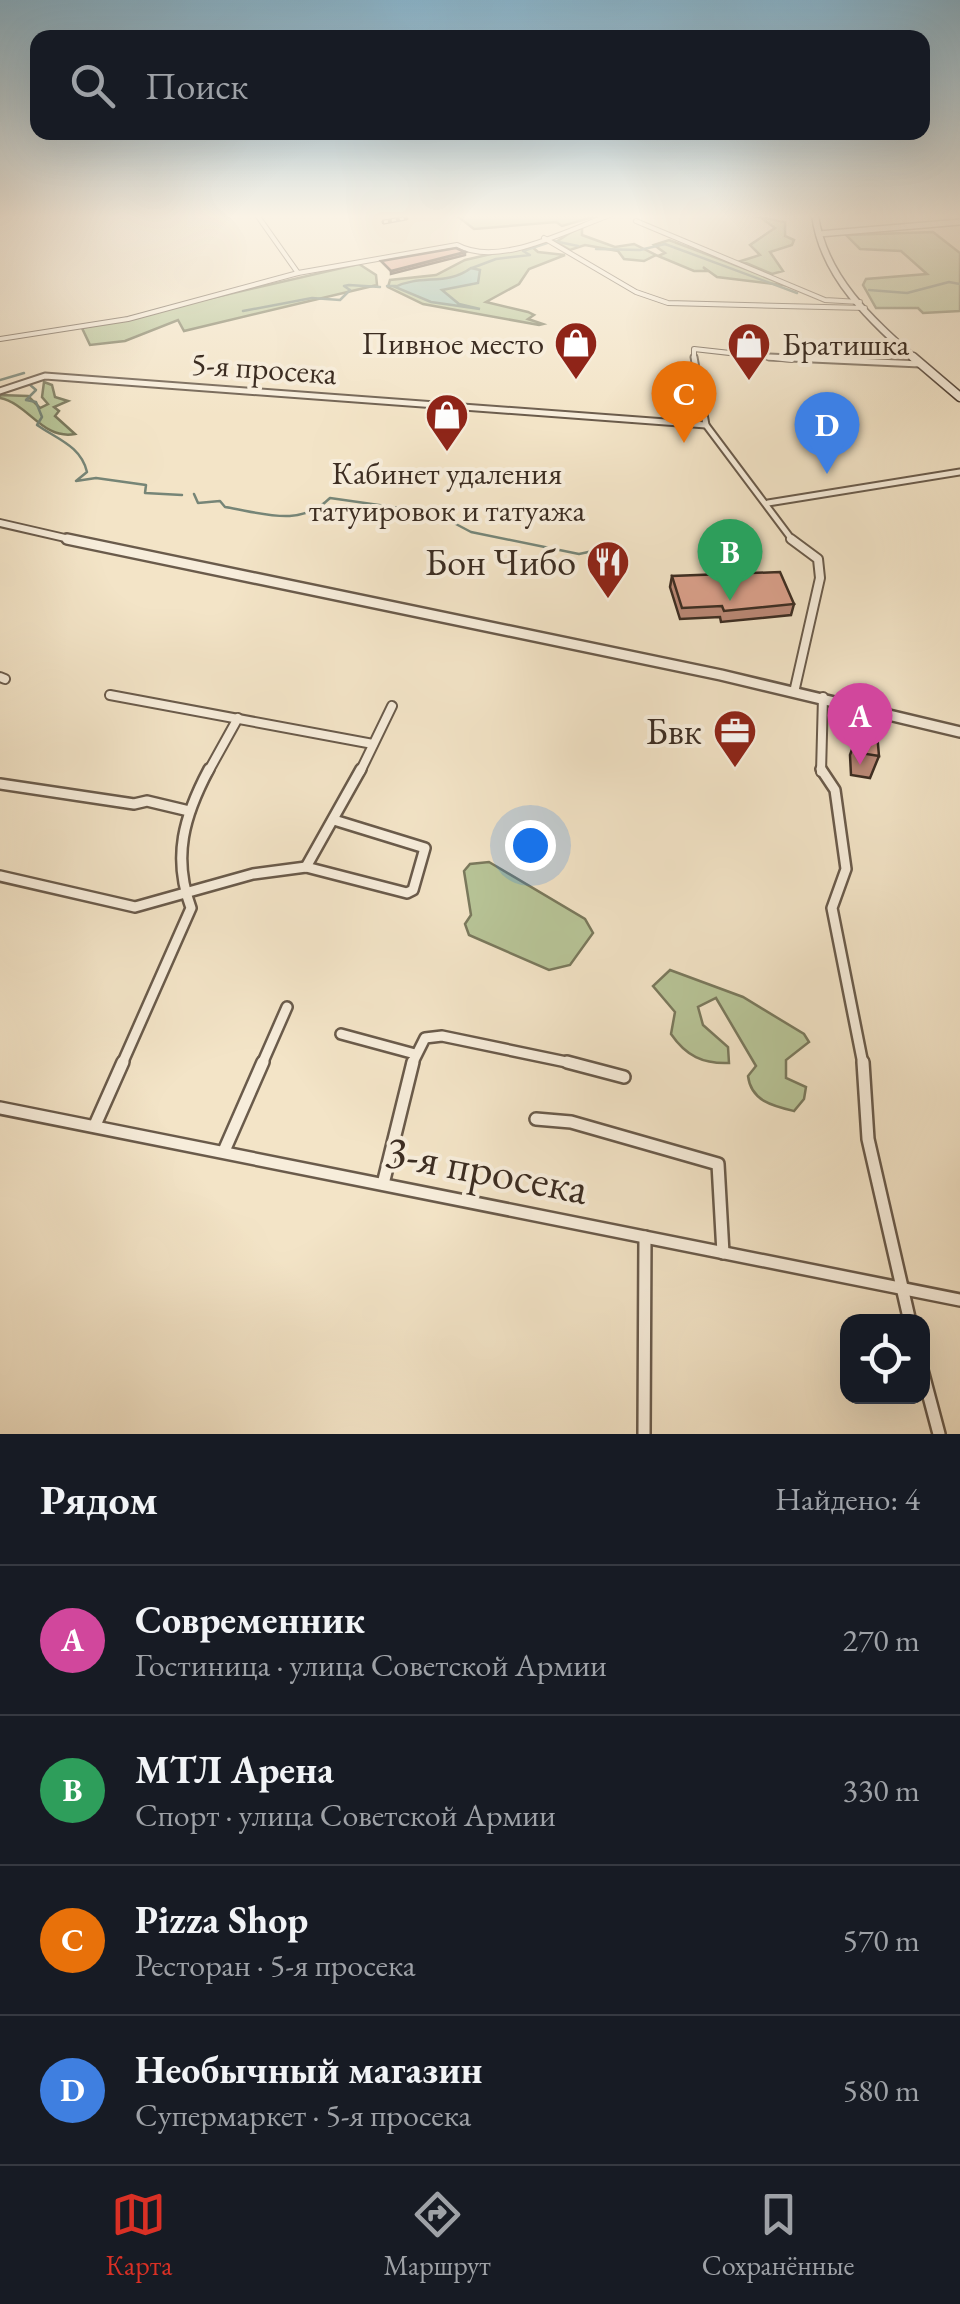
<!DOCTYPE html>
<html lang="ru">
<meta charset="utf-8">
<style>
:root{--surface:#171b24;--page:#20242c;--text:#f1f3f6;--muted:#9ea1a6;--line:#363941;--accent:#d93025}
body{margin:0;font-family:"EB Garamond",serif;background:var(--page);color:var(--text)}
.controls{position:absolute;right:30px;bottom:30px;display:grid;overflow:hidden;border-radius:20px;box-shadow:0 10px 40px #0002}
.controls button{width:90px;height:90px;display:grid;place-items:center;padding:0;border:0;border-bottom:2px solid var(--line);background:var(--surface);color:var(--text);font:50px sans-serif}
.you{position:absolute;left:530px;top:845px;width:35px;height:35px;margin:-25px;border:8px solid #fff;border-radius:50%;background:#1a73e8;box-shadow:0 0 0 15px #1a73e833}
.badge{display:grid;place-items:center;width:65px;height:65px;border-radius:50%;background:var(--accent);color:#fff;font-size:32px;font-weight:700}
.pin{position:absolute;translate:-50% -82px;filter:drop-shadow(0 2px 5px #0008)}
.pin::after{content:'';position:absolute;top:52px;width:35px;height:30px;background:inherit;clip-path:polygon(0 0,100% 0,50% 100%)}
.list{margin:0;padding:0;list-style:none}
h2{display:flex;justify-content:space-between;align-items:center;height:130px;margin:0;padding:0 40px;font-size:42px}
h2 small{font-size:32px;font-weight:400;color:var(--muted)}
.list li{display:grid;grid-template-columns:65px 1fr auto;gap:30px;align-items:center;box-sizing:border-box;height:150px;padding:0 40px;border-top:2px solid var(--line)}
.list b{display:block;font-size:38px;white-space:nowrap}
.list p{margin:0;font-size:32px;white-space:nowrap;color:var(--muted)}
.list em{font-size:32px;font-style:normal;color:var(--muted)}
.icon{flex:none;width:55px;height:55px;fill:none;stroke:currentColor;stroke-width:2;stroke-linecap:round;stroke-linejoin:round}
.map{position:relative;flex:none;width:960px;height:1434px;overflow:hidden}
.search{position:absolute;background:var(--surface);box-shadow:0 10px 40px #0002;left:30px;right:30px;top:30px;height:110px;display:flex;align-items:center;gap:25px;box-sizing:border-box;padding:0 35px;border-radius:20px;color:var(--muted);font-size:38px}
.sheet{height:730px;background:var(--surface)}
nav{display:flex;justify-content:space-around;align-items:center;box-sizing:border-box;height:140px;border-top:2px solid var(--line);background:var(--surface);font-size:28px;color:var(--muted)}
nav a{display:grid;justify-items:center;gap:5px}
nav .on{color:var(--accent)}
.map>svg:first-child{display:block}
</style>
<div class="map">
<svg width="960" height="1434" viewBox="0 0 960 1434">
<rect width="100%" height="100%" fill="#f3e4c7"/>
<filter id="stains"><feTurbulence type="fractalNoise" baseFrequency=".002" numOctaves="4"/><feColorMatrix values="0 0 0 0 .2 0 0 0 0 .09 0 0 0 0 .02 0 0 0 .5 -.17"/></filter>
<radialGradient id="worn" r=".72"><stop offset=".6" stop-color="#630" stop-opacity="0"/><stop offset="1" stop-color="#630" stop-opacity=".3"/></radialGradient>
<!-- green -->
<g fill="#b8c598" stroke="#7a795d" stroke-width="2.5">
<polygon points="456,215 588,215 593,217 562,226 556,222 474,229"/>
<path d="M741,215c16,0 29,5 44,7v14l9,4 -2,5 -22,7 13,19 -11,3 -31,-13 19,-6 -10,-10 25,-17 -15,-11z"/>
<polygon points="582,225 582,235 615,247 634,244 656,255 644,261 624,259 618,251 585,245 570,250 556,242"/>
<polygon points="933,232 960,253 960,311 923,313 918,308 876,308 863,285 866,279 927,274 901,251 860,249 846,235"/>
<polygon points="669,240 791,286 717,277 703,267 708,271 694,271 658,256 665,253 654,245"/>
<polygon points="530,245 538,252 565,255 529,269 519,284 486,302 528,312 534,315 528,319 543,324 539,325 423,304 388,287 390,280 436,275 465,260"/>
<polygon points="359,264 376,275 377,285 184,331 178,320 125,341 90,345 82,328"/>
<path d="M44,382l8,3 3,12 13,4 -14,6 5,4 -4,5 20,18c-33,6 -46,-30 -75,-36v-3l28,1 12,12 8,-4 -6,-7z"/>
<polygon points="489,862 585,919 593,933 570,965 549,970 469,935 465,924 471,915 464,871 470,864"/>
<path d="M670,970l73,27 61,37 5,8 -23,18v18l20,9 -2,12 -10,12c-21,-5 -43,-10 -46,-35l8,-10 -40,-68 -18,9 5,18 25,22 1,16c-26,1 -43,-7 -58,-29l4,-22 -22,-26z"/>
</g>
<!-- water -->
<path fill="#9cbfb0" stroke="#768577" stroke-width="2.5" d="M471,268l9,2 -2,13 -36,7 17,14 21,5 -49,-7 -36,-15c26,-13 52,-1 76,-19z"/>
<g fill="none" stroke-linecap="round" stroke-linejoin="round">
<!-- stream -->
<g stroke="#768577" stroke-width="2.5">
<polyline points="554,241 578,246"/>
<polyline points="596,249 640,250 665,244 797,293"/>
<polyline points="472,268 496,259 530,255 523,251 547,243"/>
<polyline points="387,286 396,286"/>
<polyline points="869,290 907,293 949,282 960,284"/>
<polyline points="243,311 312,298 340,300 350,290 344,286 349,285 380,287"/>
<polyline points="0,380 24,373"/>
<path d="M29,384l7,6 -10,10 10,2 6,15 -5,8c20,14 44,21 50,47l-11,9 20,-3 50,7 -1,8 37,2"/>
<path d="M194,494l4,9 22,-2 5,6c38,6 75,21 105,-9l105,15 36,19 108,22 14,-3"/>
</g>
<!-- minor-far4 casing -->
<g stroke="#6a5b4b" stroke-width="6">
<g id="minor-far4">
<polyline points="257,215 298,273"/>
<polyline points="636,221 825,300 860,302"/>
<polyline points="544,238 636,292 668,303 865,308"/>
<path d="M0,339l128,-20 170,-46 159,-28c42,23 110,-15 153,-30"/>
<polyline points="694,360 694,349 792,360"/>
</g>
</g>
<!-- minor-far3 casing -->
<g stroke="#6a5b4b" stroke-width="9">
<g id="minor-far3">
<polyline points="694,357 706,425 793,541"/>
<polyline points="769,357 920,364"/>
<polyline points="0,391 45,376 706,425"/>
<polyline points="768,503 960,472"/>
</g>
</g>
<!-- minor-far2 casing -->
<g stroke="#6a5b4b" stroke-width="12">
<g id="minor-far2">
<polyline points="791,539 818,559 820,578 795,688"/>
<polyline points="0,677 5,679"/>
<polyline points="110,695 373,744"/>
<polyline points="208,772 238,718"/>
<polyline points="360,772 392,706"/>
<polyline points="821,772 823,697"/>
</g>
</g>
<!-- minor-far1 casing -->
<g stroke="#6a5b4b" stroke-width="14">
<g id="minor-far1">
<polyline points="821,769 835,790 846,869 832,908 863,1064"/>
<polyline points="0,784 134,804 147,801 189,811"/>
<polyline points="306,867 361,769"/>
<polyline points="0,876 135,907 253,874 306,867 407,893 413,890 425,848 334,820"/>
<polyline points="341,1034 415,1054"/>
<path d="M122,1064l69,-156c-19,-51 -7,-92 18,-139"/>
<polyline points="262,1064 287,1007"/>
<polyline points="412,1064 425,1038 442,1036 576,1064"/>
</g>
</g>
<!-- minor casing -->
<g stroke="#6a5b4b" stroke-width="16">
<g id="minor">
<polyline points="567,1062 624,1077"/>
<polyline points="863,1062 868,1139 910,1322"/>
<polyline points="0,1108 960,1300"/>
<polyline points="536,1119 571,1122 718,1164 723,1253"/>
<polyline points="95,1125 123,1062"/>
<polyline points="224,1151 263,1062"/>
<polyline points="383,1184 413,1062"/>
<polyline points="922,1370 939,1434"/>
<polyline points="644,1434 645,1237"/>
</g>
</g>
<!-- tertiary-far2 casing -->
<g stroke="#6a5b4b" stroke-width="8">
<polyline id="tertiary-far2" points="819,234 960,222"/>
</g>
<!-- tertiary-far1 casing -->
<g stroke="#6a5b4b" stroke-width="10">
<polyline id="tertiary-far1" points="0,523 78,541"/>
</g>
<!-- tertiary casing -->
<g stroke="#6a5b4b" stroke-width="14">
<polyline id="tertiary" points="67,539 721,675 960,732"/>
</g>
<!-- secondary-far1 casing -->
<g stroke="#3c2d22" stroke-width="9">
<path id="secondary-far1" d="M815,215c8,62 56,105 101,145"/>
</g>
<!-- secondary casing -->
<g stroke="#3c2d22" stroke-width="11">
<polyline id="secondary" points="913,357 960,397"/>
</g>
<!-- minor-far4 -->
<use href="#minor-far4" stroke="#f7eddb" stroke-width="4"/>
<!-- minor-far3 -->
<use href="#minor-far3" stroke="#f7eddb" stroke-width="5"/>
<!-- minor-far2 -->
<use href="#minor-far2" stroke="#f7eddb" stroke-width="8"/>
<!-- minor-far1 -->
<use href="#minor-far1" stroke="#f7eddb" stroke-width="9"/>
<!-- minor -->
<use href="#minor" stroke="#f7eddb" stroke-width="11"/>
<!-- tertiary-far2 -->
<use href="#tertiary-far2" stroke="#f7eddb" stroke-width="5"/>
<!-- tertiary-far1 -->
<use href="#tertiary-far1" stroke="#f7eddb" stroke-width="6"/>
<!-- tertiary -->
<use href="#tertiary" stroke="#f7eddb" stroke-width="9"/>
<!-- secondary-far1 -->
<use href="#secondary-far1" stroke="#f7eddb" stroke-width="6"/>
<!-- secondary -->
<use href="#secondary" stroke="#f7eddb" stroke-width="8"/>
<!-- rail casing -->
<g stroke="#3c2d22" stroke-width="5">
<polyline id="rail" points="384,222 406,218"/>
</g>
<!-- rail -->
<use href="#rail" stroke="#f7eddb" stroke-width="2.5" stroke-dasharray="4" stroke-linecap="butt"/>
</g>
<!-- wall -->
<g fill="#bc8a78" stroke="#3c2d22" stroke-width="2.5">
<polygon points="672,576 794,604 791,615 721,622 720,617 680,619 670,587"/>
<polygon points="864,728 879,756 870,778 851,775 850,755 858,733 862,733"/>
</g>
<!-- shaded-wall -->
<polygon fill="#997162" stroke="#3c2d22" stroke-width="2.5" points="465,252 465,255 391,274 391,271"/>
<!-- building -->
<g fill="#dba18c" stroke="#3c2d22" stroke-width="2.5">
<polygon points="456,248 465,252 391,271 381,261"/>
<polygon points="780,572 794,604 724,611 722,606 682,608 672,576"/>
<polygon points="864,728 877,733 879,756 860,753 858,733 864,734"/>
</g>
<!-- sky -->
<linearGradient id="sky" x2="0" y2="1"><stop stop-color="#89b8d2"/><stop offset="0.52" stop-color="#faf3e6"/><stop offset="1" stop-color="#faf3e6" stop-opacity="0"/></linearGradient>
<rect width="960" height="416" fill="url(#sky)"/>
<!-- icons -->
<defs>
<g id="shop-pin" transform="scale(2.25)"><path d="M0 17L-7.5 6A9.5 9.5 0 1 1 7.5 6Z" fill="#8f2418" stroke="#f7eddb"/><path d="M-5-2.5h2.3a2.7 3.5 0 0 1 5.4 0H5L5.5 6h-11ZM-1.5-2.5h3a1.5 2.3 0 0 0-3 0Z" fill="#fff"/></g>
<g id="restaurant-pin" transform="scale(2.25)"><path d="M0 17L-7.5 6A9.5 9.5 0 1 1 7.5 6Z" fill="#8f2418" stroke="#f7eddb"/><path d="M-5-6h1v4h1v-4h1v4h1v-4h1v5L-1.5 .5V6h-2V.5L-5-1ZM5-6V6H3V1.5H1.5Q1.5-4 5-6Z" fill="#fff"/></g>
<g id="office-pin" transform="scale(2.25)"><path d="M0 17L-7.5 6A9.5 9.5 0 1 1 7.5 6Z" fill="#8f2418" stroke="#f7eddb"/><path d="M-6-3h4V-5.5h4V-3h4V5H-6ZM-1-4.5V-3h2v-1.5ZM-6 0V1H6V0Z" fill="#fff"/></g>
</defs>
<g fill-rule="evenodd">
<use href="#shop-pin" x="576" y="343"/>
<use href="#shop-pin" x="749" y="344"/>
<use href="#shop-pin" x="447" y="415"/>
<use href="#restaurant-pin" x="608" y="562"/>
<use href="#office-pin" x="735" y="731"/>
</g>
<g text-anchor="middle" stroke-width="8" stroke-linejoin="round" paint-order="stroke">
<!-- far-poi labels -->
<g font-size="32" fill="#3c2d22" stroke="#f7eddb" text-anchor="end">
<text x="544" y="354">Пивное место</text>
<text x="782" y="355" text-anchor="start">Братишка</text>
<text x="447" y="484" text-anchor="middle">Кабинет удаления<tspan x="447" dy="37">татуировок и татуажа</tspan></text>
</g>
<!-- far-street labels -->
<g font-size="32" fill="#3c2d22" stroke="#f7eddb">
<text transform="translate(264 368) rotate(4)" y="11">5-я просека</text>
</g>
<!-- poi labels -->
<g font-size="38" fill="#3c2d22" stroke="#f7eddb" text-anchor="end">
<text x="576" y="575">Бон Чибо</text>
<text x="702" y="744">Бвк</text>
</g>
<!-- near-street labels -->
<g font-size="45" fill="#3c2d22" stroke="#f7eddb">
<text transform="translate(487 1169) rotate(11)" y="16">3-я просека</text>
</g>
</g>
<rect width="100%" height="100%" filter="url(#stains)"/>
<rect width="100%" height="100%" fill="url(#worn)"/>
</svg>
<div class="controls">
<button><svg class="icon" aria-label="locate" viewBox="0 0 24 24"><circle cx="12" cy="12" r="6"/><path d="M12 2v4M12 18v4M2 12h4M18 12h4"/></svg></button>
</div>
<div class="you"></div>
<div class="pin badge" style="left:860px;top:765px;background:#d1479c">A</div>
<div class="pin badge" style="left:730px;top:601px;background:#2e9e5b">B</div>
<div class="pin badge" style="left:684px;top:443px;background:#e8710a">C</div>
<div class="pin badge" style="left:827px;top:474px;background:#3f7fe0">D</div>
<div class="search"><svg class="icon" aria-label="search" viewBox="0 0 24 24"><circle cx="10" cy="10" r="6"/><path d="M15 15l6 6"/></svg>Поиск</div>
</div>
<section class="sheet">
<h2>Рядом<small>Найдено: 4</small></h2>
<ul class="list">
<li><span class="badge" style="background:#d1479c">A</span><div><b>Современник</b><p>Гостиница · улица Советской Армии</p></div><em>270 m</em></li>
<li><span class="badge" style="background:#2e9e5b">B</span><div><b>МТЛ Арена</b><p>Спорт · улица Советской Армии</p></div><em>330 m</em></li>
<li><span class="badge" style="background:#e8710a">C</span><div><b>Pizza Shop</b><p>Ресторан · 5-я просека</p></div><em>570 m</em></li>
<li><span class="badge" style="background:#3f7fe0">D</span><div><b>Необычный магазин</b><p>Супермаркет · 5-я просека</p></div><em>580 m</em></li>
</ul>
</section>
<nav>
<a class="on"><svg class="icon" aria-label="map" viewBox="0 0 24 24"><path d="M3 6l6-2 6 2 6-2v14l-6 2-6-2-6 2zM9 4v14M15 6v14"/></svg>Карта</a>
<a><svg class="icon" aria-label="directions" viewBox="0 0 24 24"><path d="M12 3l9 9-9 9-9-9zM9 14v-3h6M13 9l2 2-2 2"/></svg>Маршрут</a>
<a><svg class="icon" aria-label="saved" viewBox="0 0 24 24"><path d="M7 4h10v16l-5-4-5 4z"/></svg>Сохранённые</a>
</nav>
